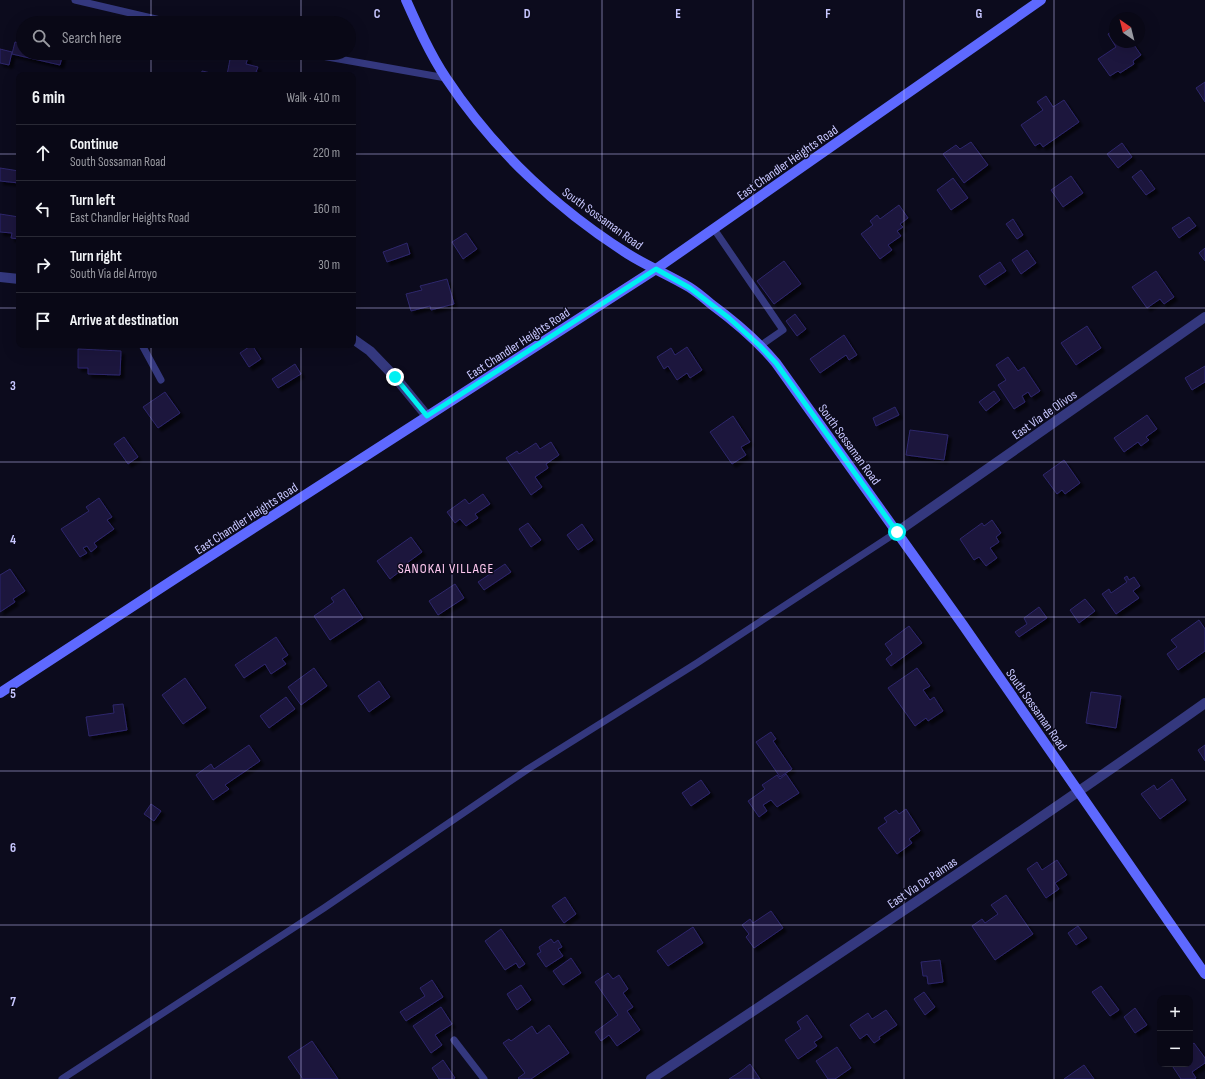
<!DOCTYPE html>
<meta charset="utf-8">
<style>
:root{--surface:#090816;--page:#171623;--text:#f1f3f6;--muted:#999aa1;--line:#292935}
body{margin:0;font-family:"Sofia Sans Condensed",sans-serif;background:var(--page);color:var(--text)}
.controls{position:absolute;right:12px;bottom:12px;display:grid;overflow:hidden;border-radius:8px;box-shadow:0 4px 16px #0002}
.controls button{width:36px;height:36px;display:grid;place-items:center;padding:0;border:0;border-bottom:1px solid var(--line);background:var(--surface);color:var(--text);font:20px sans-serif}
.compass{position:absolute;left:1109px;top:12px;width:36px;height:36px;border-radius:50%;background:var(--surface);box-shadow:0 4px 16px #0002;rotate:325deg}
.stop{position:absolute;width:12px;height:12px;margin:-9px;border:3px solid #00f0f2;border-radius:50%;background:#fff}
.stop.end{background:#00f0f2;border-color:#fff;box-shadow:0 1px 4px #0008}
.list{margin:0;padding:0;list-style:none}
h2{display:flex;justify-content:space-between;align-items:center;height:52px;margin:0;padding:0 16px;font-size:17px}
h2 small{font-size:13px;font-weight:400;color:var(--muted)}
.list li{display:grid;grid-template-columns:26px 1fr auto;gap:12px;align-items:center;box-sizing:border-box;height:56px;padding:0 16px;border-top:1px solid var(--line)}
.list b{display:block;font-size:15px;white-space:nowrap}
.list p{margin:0;font-size:13px;white-space:nowrap;color:var(--muted)}
.list em{font-size:13px;font-style:normal;color:var(--muted)}
.icon{flex:none;width:22px;height:22px;fill:none;stroke:currentColor;stroke-width:2;stroke-linecap:round;stroke-linejoin:round}
.map{position:relative;flex:none;width:1205px;height:1079px;overflow:hidden}
.search{position:absolute;background:var(--surface);box-shadow:0 4px 16px #0002;left:16px;top:16px;width:340px;height:44px;display:flex;align-items:center;gap:10px;box-sizing:border-box;padding:0 14px;border-radius:22px;color:var(--muted);font-size:15px}
.panel{position:absolute;background:var(--surface);box-shadow:0 4px 16px #0002;left:16px;top:72px;width:340px;height:276px;border-radius:8px}
.map>svg:first-child{display:block}
</style>
<div class="map">
<svg width="1205" height="1079" viewBox="0 0 1205 1079">
<defs>
<filter id="shadow"><feDropShadow dx="3.5" dy="3.5" stdDeviation="1" flood-color="#0009"/></filter>
</defs>
<rect width="100%" height="100%" fill="#0c0b1d"/>
<!-- building -->
<g fill="#1a163e" stroke="#2e276b" filter="url(#shadow)">
<polygon points="23,26 23,53 63,53 60,65 12,54 15,42 19,43"/>
<polygon points="1115,29 1115,42 1132,42 1141,55 1133,61 1134,64 1120,73 1118,71 1110,76 1098,59 1116,47 1108,34"/>
<polygon points="0,49 12,52 9,65 0,63"/>
<polygon points="231,54 248,57 246,64 258,67 256,72 268,75 227,75"/>
<polygon points="202,71 220,75 201,75"/>
<polygon points="1205,82 1205,102 1196,88"/>
<polygon points="1046,96 1053,107 1064,100 1079,122 1043,147 1040,143 1035,146 1021,125 1043,110 1037,102"/>
<polygon points="971,142 988,165 964,183 943,154 956,145 960,149"/>
<polygon points="1122,143 1132,157 1118,168 1107,154"/>
<polygon points="0,168 19,171 19,183 0,181"/>
<polygon points="1141,170 1155,189 1146,195 1132,177"/>
<polygon points="1071,176 1083,193 1063,207 1051,190"/>
<polygon points="953,178 968,198 951,210 937,190"/>
<polygon points="899,205 908,218 900,224 903,227 897,231 901,236 888,245 892,250 880,259 861,234 873,225 870,221 877,215 880,219"/>
<polygon points="0,214 19,217 19,239 11,238 12,233 0,232"/>
<polygon points="1189,217 1196,226 1179,238 1172,228"/>
<polygon points="1013,219 1023,235 1017,239 1006,224"/>
<polygon points="466,233 477,249 463,259 452,242"/>
<polygon points="407,243 410,254 387,262 383,252"/>
<polygon points="1205,248 1205,261 1199,253"/>
<polygon points="1027,250 1036,263 1021,274 1012,260"/>
<polygon points="784,261 801,284 774,304 757,281"/>
<polygon points="1000,262 1006,271 985,285 979,276"/>
<polygon points="1156,271 1174,297 1164,304 1160,299 1147,308 1132,287"/>
<polygon points="447,279 454,304 431,310 430,306 411,311 406,294 422,290 420,286"/>
<polygon points="795,314 806,329 797,336 786,321"/>
<polygon points="1087,326 1101,348 1076,365 1061,343"/>
<polygon points="844,335 857,355 849,360 846,355 820,373 810,359"/>
<polygon points="252,345 261,359 249,367 240,353"/>
<polygon points="687,347 702,370 690,378 687,373 677,380 668,366 664,369 657,357 671,348 675,355"/>
<polygon points="78,349 121,351 120,375 88,374 88,368 78,368"/>
<polygon points="1008,357 1018,371 1024,367 1040,391 1031,397 1028,392 1022,396 1025,402 1014,409 998,385 1006,380 996,365"/>
<polygon points="295,364 301,374 278,388 272,379"/>
<polygon points="1205,366 1205,382 1192,390 1185,378"/>
<polygon points="994,391 1000,400 986,411 979,402"/>
<polygon points="165,392 180,413 158,428 143,407"/>
<polygon points="895,407 899,415 876,426 873,418"/>
<polygon points="1147,415 1157,429 1146,437 1149,440 1141,446 1138,442 1124,452 1114,438"/>
<polygon points="733,416 750,442 741,447 746,455 732,464 710,432"/>
<polygon points="910,430 948,435 944,460 906,455"/>
<polygon points="124,437 138,457 128,464 114,444"/>
<polygon points="551,442 559,455 546,464 548,468 535,477 542,487 531,495 506,458 517,451 519,454 536,443 540,449"/>
<polygon points="1064,460 1080,483 1065,494 1062,490 1057,494 1043,475"/>
<polygon points="483,494 490,504 475,514 478,518 466,526 460,519 455,523 447,512 465,499 469,504"/>
<polygon points="99,498 112,517 107,520 114,529 94,543 97,547 91,552 87,546 83,548 87,553 80,557 61,529 89,511 86,507"/>
<polygon points="992,520 1001,533 996,537 999,542 990,548 997,558 986,566 979,557 974,560 960,539 982,523 984,526"/>
<polygon points="528,523 541,540 531,547 519,529"/>
<polygon points="582,524 593,540 578,550 567,535"/>
<polygon points="411,537 422,552 407,563 408,565 390,579 377,561"/>
<polygon points="505,564 511,572 484,590 478,582"/>
<polygon points="10,569 25,591 13,599 15,602 0,612 0,575"/>
<polygon points="1127,576 1129,580 1134,577 1140,586 1133,591 1139,598 1116,614 1102,594 1109,589 1111,593 1127,582 1124,578"/>
<polygon points="455,584 464,598 438,615 429,601"/>
<polygon points="344,589 363,618 330,640 314,616 334,602 331,598"/>
<polygon points="1085,599 1095,611 1079,623 1070,610"/>
<polygon points="1039,607 1047,618 1019,637 1015,632 1027,624 1024,618"/>
<polygon points="1199,620 1205,629 1205,651 1178,670 1167,654 1177,647 1171,640"/>
<polygon points="909,626 922,643 891,666 886,659 892,654 885,644"/>
<polygon points="276,637 288,655 282,659 286,664 271,674 265,664 244,678 235,665"/>
<polygon points="314,668 327,686 301,705 288,687"/>
<polygon points="917,668 930,686 923,690 930,700 934,697 943,711 928,721 926,718 915,726 888,688"/>
<polygon points="185,678 206,708 183,724 162,695"/>
<polygon points="379,681 390,697 369,712 358,696"/>
<polygon points="1091,692 1121,696 1116,728 1086,723"/>
<polygon points="286,697 295,709 269,728 260,716"/>
<polygon points="123,704 127,730 89,736 86,717 114,713 113,705"/>
<polygon points="771,732 776,739 773,741 792,769 780,777 756,742"/>
<polygon points="249,745 260,761 225,785 229,789 213,800 196,775 211,764 214,769"/>
<polygon points="1205,745 1205,761 1198,750"/>
<polygon points="786,774 799,793 777,807 771,800 763,805 767,811 759,817 748,801 765,789 762,785 777,775 780,779"/>
<polygon points="1172,779 1186,800 1160,819 1141,794 1154,785 1157,790"/>
<polygon points="701,780 710,793 691,806 682,793"/>
<polygon points="151,804 161,811 154,821 144,814"/>
<polygon points="906,809 920,831 909,839 912,843 897,854 878,828 887,822 884,818 896,810 899,814"/>
<polygon points="1057,860 1067,875 1055,883 1059,889 1046,898 1027,869 1037,862 1042,870"/>
<polygon points="1006,895 1033,934 995,960 972,926 982,919 985,923 998,914 991,905"/>
<polygon points="565,897 576,914 564,923 552,906"/>
<polygon points="771,911 783,928 754,948 746,937 749,934 742,925 750,919 753,923"/>
<polygon points="1078,926 1087,938 1076,945 1068,933"/>
<polygon points="693,927 703,943 668,966 657,951"/>
<polygon points="501,929 525,964 519,968 516,963 505,970 485,941"/>
<polygon points="551,939 554,943 558,940 562,947 558,949 563,956 546,967 537,954 541,952 539,947"/>
<polygon points="571,958 581,973 563,985 553,971"/>
<polygon points="940,960 943,982 928,984 927,976 923,976 921,962"/>
<polygon points="608,973 613,979 619,975 628,989 623,993 633,1007 627,1011 640,1030 617,1046 609,1035 601,1041 595,1032 618,1015 595,982"/>
<polygon points="432,980 443,997 406,1021 400,1012 425,996 420,988"/>
<polygon points="521,985 531,1000 517,1010 507,994"/>
<polygon points="1101,986 1119,1010 1110,1016 1092,992"/>
<polygon points="924,992 935,1007 925,1015 914,999"/>
<polygon points="441,1007 452,1024 435,1035 442,1045 431,1053 413,1026"/>
<polygon points="1135,1008 1147,1025 1135,1033 1124,1017"/>
<polygon points="886,1010 897,1025 879,1037 880,1039 874,1043 867,1034 860,1039 850,1025 868,1013 872,1019"/>
<polygon points="807,1015 822,1037 814,1042 817,1046 798,1059 785,1040 801,1029 797,1022"/>
<polygon points="549,1025 569,1053 531,1079 519,1079 518,1078 525,1073 503,1043 509,1039 511,1041 532,1026 537,1034"/>
<polygon points="312,1041 338,1079 303,1079 288,1057"/>
<polygon points="1194,1043 1205,1058 1205,1063 1192,1072 1196,1078 1194,1079 1181,1079 1171,1064 1190,1064 1190,1046"/>
<polygon points="837,1047 851,1068 835,1079 828,1079 816,1061"/>
<polygon points="443,1060 455,1078 453,1079 439,1079 432,1068"/>
<polygon points="750,1064 760,1079 729,1079 740,1072"/>
<polygon points="1084,1065 1094,1079 1064,1079"/>
</g>
<g fill="none" stroke-linecap="round" stroke-linejoin="round">
<!-- service -->
<g stroke="#34387e" stroke-width="7">
<polyline points="75,0 173,23"/>
<polyline points="305,53 446,78"/>
<polyline points="714,229 783,330 760,346"/>
<polyline points="142,345 161,380"/>
<polyline points="454,1040 484,1079"/>
<polyline points="62,1079 324,908 528,769 697,663 897,532"/>
</g>
<!-- minor -->
<g stroke="#34387e" stroke-width="10">
<polyline points="0,277 19,279"/>
<polyline points="353,339 370,351 395,377 427,416"/>
<polyline points="897,532 1205,317"/>
<path d="M651,1079c186,-124 372,-247 554,-376"/>
</g>
<!-- secondary -->
<g stroke="#5e69ff" stroke-width="10">
<path d="M406,0c12,27 24,54 40,78 47,71 111,131 182,176 19,12 41,21 61,33 8,5 15,11 22,17 23,17 46,36 65,59l187,262 242,349"/>
<polyline points="0,693 173,580 656,269 1041,0"/>
</g>
</g>
<g fill="none" stroke-linecap="round" stroke-linejoin="round">
<!-- route -->
<polyline stroke="#00f0f2" stroke-width="5" points="395,377 427,416 656,269 690,288 729,318 760,346 776,363 897,532"/>
</g>
<!-- grid -->
<path fill="none" stroke="#c8c7ff" stroke-width="1" stroke-opacity="0.55" d="M151,0v23M301,0v23M452,0v1079M602,0v1079M753,0v1079M904,0v1079M1054,0v1079M151,53v22M301,53v22M0,154h19M353,154h852M0,308h19M353,308h852M151,345v734M301,345v734M0,462h1205M0,617h1205M0,771h1205M0,925h1205"/>
<g text-anchor="middle" stroke-width="3" stroke-linejoin="round" paint-order="stroke">
<!-- street labels -->
<g font-size="13" fill="#c8c7ff" stroke="#0c0b1d">
<text transform="translate(787 162) rotate(-35)" y="5">East Chandler Heights Road</text>
<text transform="translate(603 218) rotate(36)" y="5">South Sossaman Road</text>
<text transform="translate(518 343) rotate(-33)" y="5">East Chandler Heights Road</text>
<text transform="translate(1044 414) rotate(-35)" y="5">East Via de Olivos</text>
<text transform="translate(850 444) rotate(54)" y="5">South Sossaman Road</text>
<text transform="translate(246 518) rotate(-33)" y="5">East Chandler Heights Road</text>
<text transform="translate(1037 709) rotate(55)" y="5">South Sossaman Road</text>
<text transform="translate(922 882) rotate(-34)" y="5">East Via De Palmas</text>
</g>
<!-- neighbourhood labels -->
<g font-size="14" letter-spacing="1" fill="#ffc9f0" stroke="#0c0b1d">
<text x="446" y="573">SANOKAI VILLAGE</text>
</g>
</g>
<g font-size="13" text-anchor="middle" font-weight="bold" fill="#c8c7ff" stroke="#0c0b1d" stroke-width="3" stroke-linejoin="round" paint-order="stroke">
<text x="377" y="18">C</text>
<text x="527" y="18">D</text>
<text x="678" y="18">E</text>
<text x="828" y="18">F</text>
<text x="979" y="18">G</text>
<text x="13" y="390">3</text>
<text x="13" y="544">4</text>
<text x="13" y="698">5</text>
<text x="13" y="852">6</text>
<text x="13" y="1006">7</text>
</g>
</svg>
<div class="controls">
<button>+</button>
<button>−</button>
</div>
<svg class="compass" viewBox="-18 -18 36 36"><path d="M0-13l5 13h-10z" fill="#e53935"/><path d="M0 13l5-13h-10z" fill="#999aa1"/></svg>
<div class="stop" style="left:897px;top:532px"></div>
<div class="stop end" style="left:395px;top:377px"></div>
<div class="search"><svg class="icon" aria-label="search" viewBox="0 0 24 24"><circle cx="10" cy="10" r="6"/><path d="M15 15l6 6"/></svg>Search here</div>
<section class="panel">
<h2>6 min<small>Walk · 410 m</small></h2>
<ul class="list">
<li><svg class="icon" aria-label="ahead" viewBox="0 0 24 24"><path d="M12 20V5M6 11l6-6 6 6"/></svg><div><b>Continue</b><p>South Sossaman Road</p></div><em>220 m</em></li>
<li><svg class="icon" aria-label="left" viewBox="0 0 24 24"><path d="M17 20v-9H6M10 6l-5 5 5 5"/></svg><div><b>Turn left</b><p>East Chandler Heights Road</p></div><em>160 m</em></li>
<li><svg class="icon" aria-label="right" viewBox="0 0 24 24"><path d="M7 20v-9h11M14 6l5 5-5 5"/></svg><div><b>Turn right</b><p>South Via del Arroyo</p></div><em>30 m</em></li>
<li><svg class="icon" aria-label="arrive" viewBox="0 0 24 24"><path d="M6 21V4h12l-3 4 3 4H6"/></svg><div><b>Arrive at destination</b></div></li>
</ul>
</section>
</div>
